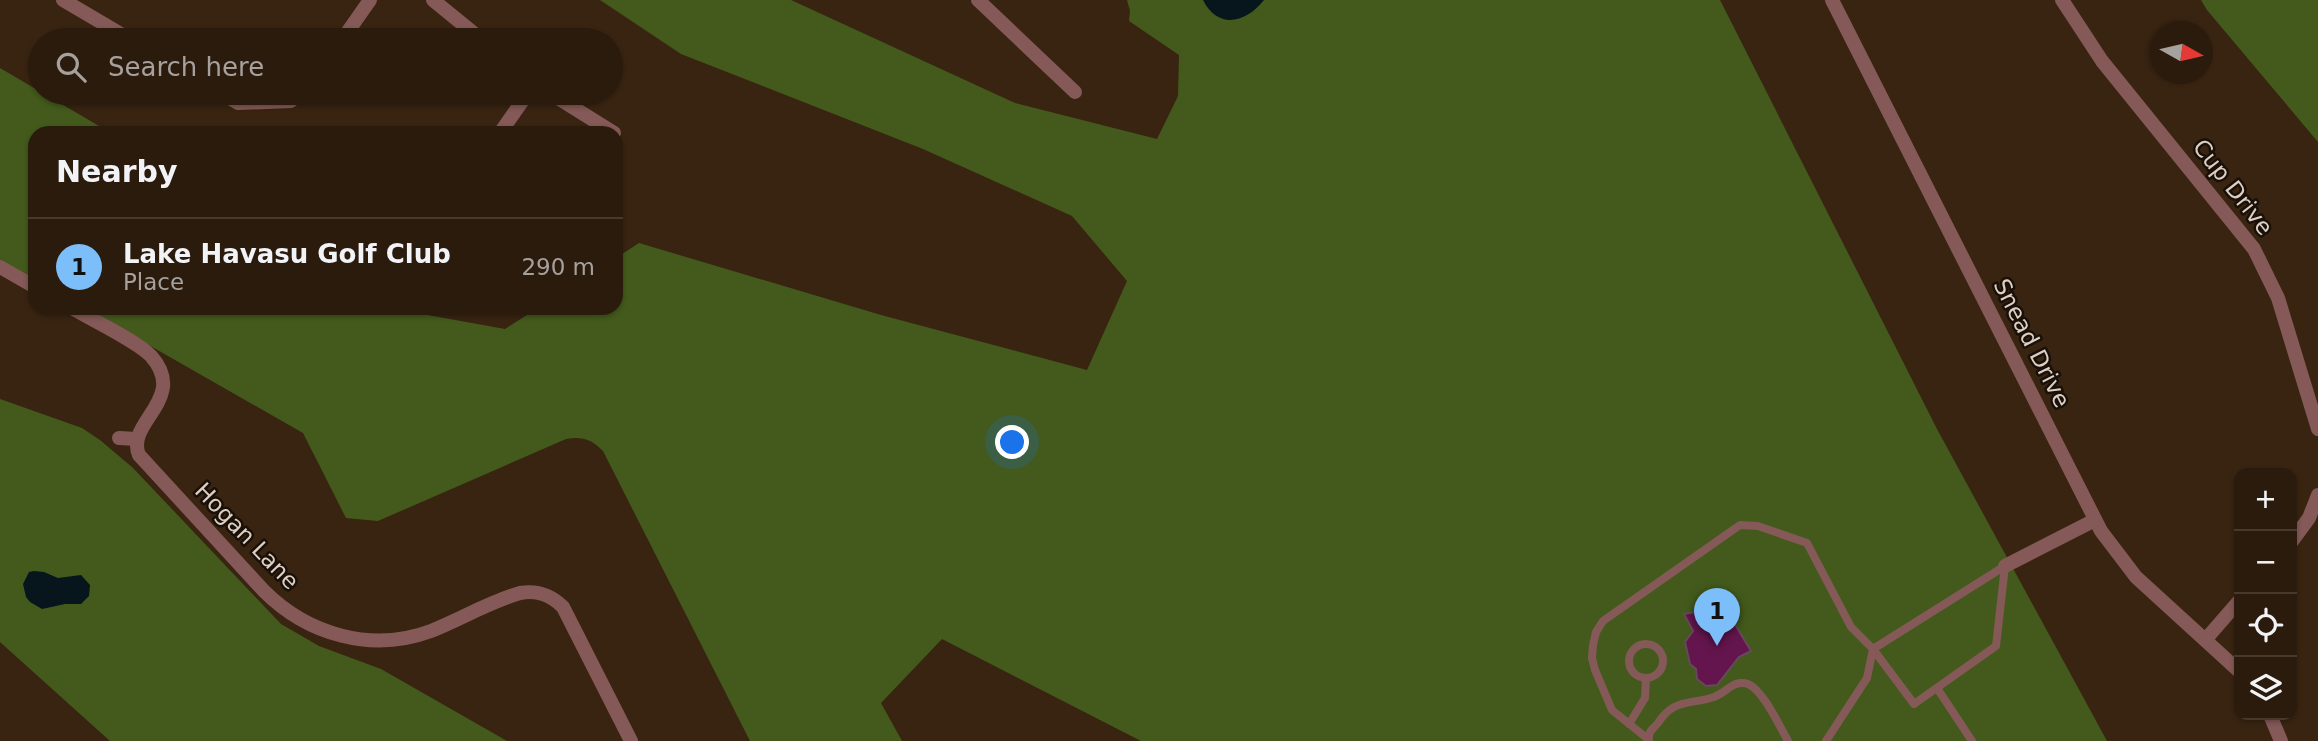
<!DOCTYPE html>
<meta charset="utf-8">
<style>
:root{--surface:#2b1b0d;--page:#332416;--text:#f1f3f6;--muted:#a6a19d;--line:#47392e;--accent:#7cbef9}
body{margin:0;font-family:"DejaVu Sans",sans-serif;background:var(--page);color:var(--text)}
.controls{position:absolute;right:21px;bottom:21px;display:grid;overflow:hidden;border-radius:14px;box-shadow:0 2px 5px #0004}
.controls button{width:63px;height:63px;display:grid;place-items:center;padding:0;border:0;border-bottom:2px solid var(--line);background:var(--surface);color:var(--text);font:35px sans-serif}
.compass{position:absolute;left:2150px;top:21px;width:63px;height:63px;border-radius:50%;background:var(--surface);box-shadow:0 2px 5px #0004;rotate:98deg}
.you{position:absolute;left:1013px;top:443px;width:24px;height:24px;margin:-18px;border:5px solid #fff;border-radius:50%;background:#1a73e8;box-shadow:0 0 0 10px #1a73e833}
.badge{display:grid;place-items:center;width:46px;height:46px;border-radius:50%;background:var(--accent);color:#111;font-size:23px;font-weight:700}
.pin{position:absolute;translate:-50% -58px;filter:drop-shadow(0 2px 4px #0008)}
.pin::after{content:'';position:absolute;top:37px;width:24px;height:21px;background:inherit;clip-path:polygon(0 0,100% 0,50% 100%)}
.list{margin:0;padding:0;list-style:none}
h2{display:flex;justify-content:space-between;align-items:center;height:91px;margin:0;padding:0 28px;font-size:30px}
h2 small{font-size:23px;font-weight:400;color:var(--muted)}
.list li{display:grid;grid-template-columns:46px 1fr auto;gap:21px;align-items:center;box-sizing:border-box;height:98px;padding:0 28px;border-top:2px solid var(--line)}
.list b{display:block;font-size:26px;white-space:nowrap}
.list p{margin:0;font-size:23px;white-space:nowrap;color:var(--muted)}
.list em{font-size:23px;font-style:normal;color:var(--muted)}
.icon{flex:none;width:38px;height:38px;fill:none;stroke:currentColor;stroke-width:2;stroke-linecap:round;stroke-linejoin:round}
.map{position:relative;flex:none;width:2318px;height:741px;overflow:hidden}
.search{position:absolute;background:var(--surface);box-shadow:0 2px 5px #0004;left:28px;top:28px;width:595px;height:77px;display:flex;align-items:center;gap:18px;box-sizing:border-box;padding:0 24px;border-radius:38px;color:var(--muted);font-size:26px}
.panel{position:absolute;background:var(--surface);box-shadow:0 2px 5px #0004;left:28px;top:126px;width:595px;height:189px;border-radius:21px}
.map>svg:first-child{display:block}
</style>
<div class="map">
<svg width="2318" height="741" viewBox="0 0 2318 741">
<rect width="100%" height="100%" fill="#392411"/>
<!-- green -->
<g fill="#435a1c">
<path d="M600,0h191l224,103 142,36 21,-43 1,-41 -50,-34 1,-10 -3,-11h593l217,429 170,312h-966l-199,-102 -61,64 21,38h-152l-147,-290c-11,-12 -22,-15 -37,-12l-188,82 -32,-3 -43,-85 -219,-125h328l10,6 83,15 33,-21h78v-50l23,-15 242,72 206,55 40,-89 -55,-65 -149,-67 -242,-95z"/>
<polygon points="2201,0 2318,0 2318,142 2207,10"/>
<polygon points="0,68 111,133 35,133 35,280 0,260"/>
<polygon points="0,399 82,428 100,440 133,468 281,624 319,646 381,669 507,741 110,741 0,642"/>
</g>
<!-- water -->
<g fill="#07151d">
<path d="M1203,0h61c-18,23 -46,30 -61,0z"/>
<polygon points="34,571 44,572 58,578 81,575 90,585 89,596 81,604 65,604 42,609 30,602 26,597 23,584 29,572"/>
</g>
<!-- building -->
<polygon fill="#64154d" stroke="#654a5a" stroke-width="2" points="1713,609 1736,626 1751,651 1739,657 1717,685 1706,686 1697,679 1696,669 1690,664 1685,642 1693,631 1684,614"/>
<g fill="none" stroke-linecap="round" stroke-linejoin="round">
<!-- lane -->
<g stroke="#845957" stroke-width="8">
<circle cx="1646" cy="661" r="17"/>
<polyline points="1873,649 1914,704 1996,646 2005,566"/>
<polyline points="1937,688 1972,741"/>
<polyline points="1629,724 1645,698 1646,679"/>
<polyline points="1648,739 1612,710 1595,670 1592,658 1593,645 1596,632 1603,621 1740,525 1758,526 1807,543 1851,627 1873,649 2005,566"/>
<path d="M1649,741c-1,-10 3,-11 9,-18 16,-25 32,-18 56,-26 12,-4 20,-18 34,-13 15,6 32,43 40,57"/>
<polyline points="1826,741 1867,678 1873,649"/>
</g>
<!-- street -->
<g stroke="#845957" stroke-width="14">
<polyline points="63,0 131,40"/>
<polyline points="433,0 482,40"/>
<polyline points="978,0 1075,92"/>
<polyline points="1832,0 2101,531 2136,577 2239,671"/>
<polyline points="2062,0 2102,61 2254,249 2278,298 2318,429"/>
<polyline points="342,40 370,0"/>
<polyline points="221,93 238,103 291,101 298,93"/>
<polyline points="550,93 614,133"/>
<polyline points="500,133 528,93"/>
<polyline points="0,267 35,287"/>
<path d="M72,308c20,12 65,33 79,48 38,43 -26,66 -12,99l125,136c44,44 108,62 167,40 30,-12 58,-29 89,-38 17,-3 30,1 43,14l68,134"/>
<polyline points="119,438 137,439"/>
<polyline points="2292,541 2309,518 2318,495"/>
<polyline points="2005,566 2095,520"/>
<polyline points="2206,639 2239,601"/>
<polyline points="2270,715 2281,741"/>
</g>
</g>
<g text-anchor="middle" stroke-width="5" stroke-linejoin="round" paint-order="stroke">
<!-- street labels -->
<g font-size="23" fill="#ddcfc4" stroke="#191008">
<text transform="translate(2233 187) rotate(52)" y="8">Cup Drive</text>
<text transform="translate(2032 343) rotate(63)" y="8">Snead Drive</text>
<text transform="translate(247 536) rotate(46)" y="8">Hogan Lane</text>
</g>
</g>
</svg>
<div class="controls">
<button>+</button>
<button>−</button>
<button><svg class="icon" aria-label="locate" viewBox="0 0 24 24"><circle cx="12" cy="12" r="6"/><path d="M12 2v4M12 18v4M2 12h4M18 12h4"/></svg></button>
<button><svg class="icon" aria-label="layers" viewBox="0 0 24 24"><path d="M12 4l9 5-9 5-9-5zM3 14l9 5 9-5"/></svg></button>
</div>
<svg class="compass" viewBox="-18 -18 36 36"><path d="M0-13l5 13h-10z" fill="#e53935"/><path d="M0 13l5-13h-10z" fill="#a6a19d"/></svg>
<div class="you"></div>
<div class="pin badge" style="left:1717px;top:646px">1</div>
<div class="search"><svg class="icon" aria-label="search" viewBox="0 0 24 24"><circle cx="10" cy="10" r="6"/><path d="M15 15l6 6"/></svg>Search here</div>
<section class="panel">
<h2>Nearby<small></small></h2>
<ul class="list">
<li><span class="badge">1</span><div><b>Lake Havasu Golf Club</b><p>Place</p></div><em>290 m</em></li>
</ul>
</section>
</div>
